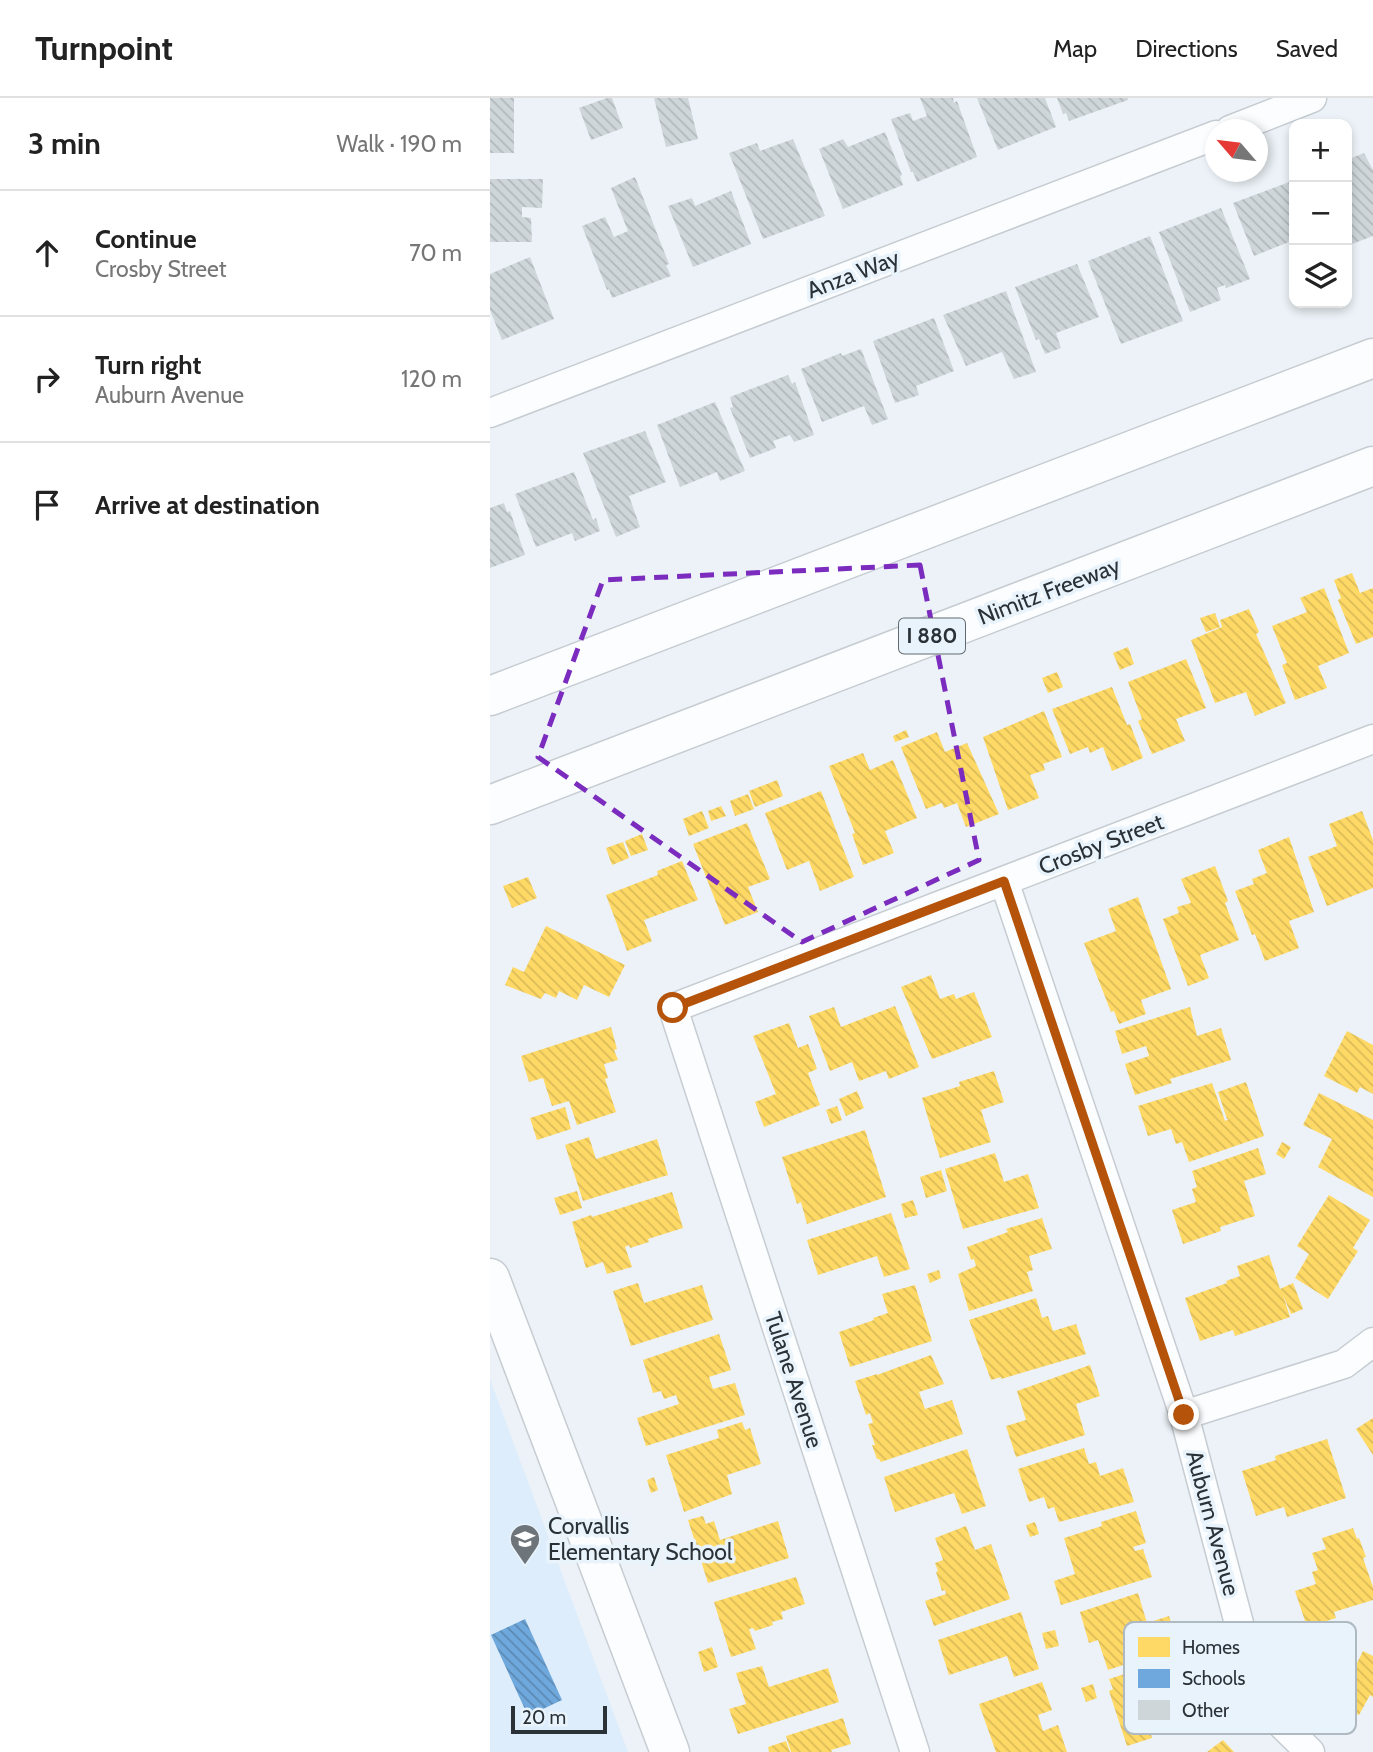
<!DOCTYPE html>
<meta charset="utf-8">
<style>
:root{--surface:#fff;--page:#f2f2f2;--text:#222;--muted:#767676;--line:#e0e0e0}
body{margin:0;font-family:Cabin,sans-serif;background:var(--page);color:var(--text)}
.controls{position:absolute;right:21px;top:21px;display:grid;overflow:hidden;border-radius:14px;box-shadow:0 4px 10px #0003}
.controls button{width:63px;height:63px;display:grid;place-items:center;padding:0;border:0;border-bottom:2px solid var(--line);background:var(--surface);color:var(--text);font:35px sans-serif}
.compass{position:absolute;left:715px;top:21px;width:63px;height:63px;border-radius:50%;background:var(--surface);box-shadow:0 4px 10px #0003;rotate:298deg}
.scale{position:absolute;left:21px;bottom:18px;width:96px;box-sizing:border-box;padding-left:7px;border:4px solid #2a3137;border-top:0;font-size:19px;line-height:24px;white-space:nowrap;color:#2a3137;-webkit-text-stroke:5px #e8f3fc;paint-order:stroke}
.stop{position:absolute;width:21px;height:21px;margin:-16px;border:5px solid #b45309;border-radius:50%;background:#fff}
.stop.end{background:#b45309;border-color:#fff;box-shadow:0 2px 7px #0008}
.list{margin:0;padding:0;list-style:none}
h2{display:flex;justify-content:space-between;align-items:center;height:91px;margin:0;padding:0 28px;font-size:30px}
h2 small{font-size:23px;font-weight:400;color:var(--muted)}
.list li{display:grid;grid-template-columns:46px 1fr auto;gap:21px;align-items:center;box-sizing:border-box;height:126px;padding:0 28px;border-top:2px solid var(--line)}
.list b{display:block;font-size:26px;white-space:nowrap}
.list p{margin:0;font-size:23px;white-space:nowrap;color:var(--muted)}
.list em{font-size:23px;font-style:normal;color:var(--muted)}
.icon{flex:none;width:38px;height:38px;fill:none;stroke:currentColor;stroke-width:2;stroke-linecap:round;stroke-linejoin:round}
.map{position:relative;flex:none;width:883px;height:1654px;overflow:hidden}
header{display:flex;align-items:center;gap:42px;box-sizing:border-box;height:98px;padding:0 35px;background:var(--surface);border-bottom:2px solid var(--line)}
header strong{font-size:33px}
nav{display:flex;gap:38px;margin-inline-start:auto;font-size:24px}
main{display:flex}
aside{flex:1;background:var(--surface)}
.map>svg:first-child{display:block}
</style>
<header>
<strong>Turnpoint</strong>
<nav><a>Map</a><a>Directions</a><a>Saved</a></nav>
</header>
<main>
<aside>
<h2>3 min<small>Walk · 190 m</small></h2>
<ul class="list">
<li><svg class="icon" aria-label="ahead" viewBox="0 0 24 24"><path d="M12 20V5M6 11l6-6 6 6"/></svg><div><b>Continue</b><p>Crosby Street</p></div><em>70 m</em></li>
<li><svg class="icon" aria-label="right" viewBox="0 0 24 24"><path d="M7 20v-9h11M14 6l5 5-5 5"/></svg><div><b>Turn right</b><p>Auburn Avenue</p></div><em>120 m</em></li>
<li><svg class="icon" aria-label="arrive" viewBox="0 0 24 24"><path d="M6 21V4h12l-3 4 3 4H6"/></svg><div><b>Arrive at destination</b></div></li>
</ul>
</aside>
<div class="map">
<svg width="883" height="1654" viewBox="0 0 883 1654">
<defs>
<pattern id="homes-back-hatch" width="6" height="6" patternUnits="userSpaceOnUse" patternTransform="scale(1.75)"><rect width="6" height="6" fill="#ffd966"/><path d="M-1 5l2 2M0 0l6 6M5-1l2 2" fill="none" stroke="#dbbb59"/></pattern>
<pattern id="schools-back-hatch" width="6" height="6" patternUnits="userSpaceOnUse" patternTransform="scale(1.75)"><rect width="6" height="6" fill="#6fa8dc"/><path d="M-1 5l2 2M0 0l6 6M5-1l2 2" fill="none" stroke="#5b89b3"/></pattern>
<pattern id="building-back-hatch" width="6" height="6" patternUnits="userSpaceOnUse" patternTransform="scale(1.75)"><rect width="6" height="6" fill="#cfd6da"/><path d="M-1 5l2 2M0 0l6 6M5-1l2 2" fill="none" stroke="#b2b8bc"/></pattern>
</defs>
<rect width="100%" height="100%" fill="#ecf2f7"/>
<!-- built -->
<polygon fill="#ddedfb" points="0,1281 138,1654 0,1654"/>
<!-- homes -->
<g fill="url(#homes-back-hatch)">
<polygon points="862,475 870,495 883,490 883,539 866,546 848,502 851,500 844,482"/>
<polygon points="834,490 859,555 828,568 837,590 805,602 792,567 797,565 782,528 817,514 810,500"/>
<polygon points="759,511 769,534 766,536 796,605 765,618 756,594 725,605 701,542 732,529 730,522"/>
<polygon points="725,515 730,529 716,534 710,520"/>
<polygon points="638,549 644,566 630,572 623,555"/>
<polygon points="696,561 716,610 686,621 695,643 662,656 648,623 652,621 638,584"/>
<polygon points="567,574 573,589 558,595 552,580"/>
<polygon points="622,589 637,627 640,626 653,660 622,673 613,649 600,655 598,649 580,656 562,611"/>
<polygon points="554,613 572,659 553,666 555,672 540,677 549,700 518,712 493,639"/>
<polygon points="416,632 419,639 405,644 403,638"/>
<polygon points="447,634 455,654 477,645 509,716 476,729 467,705 454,710 452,705 436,711 411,649"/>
<polygon points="373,655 380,672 403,662 427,720 395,733 404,755 373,767 362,736 365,735 339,668"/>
<polygon points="287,682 293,698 265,709 259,693"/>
<polygon points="331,693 364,779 330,793 319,763 297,772 275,715"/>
<polygon points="258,696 264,711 245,718 240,703"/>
<polygon points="231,708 236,718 221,723 218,713"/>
<polygon points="212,713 219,730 199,738 193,721"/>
<polygon points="872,713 883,742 883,790 837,808 818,759 847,748 839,726"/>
<polygon points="257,725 280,781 258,789 268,814 235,827 203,746"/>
<polygon points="152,736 158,752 141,758 135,743"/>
<polygon points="799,739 824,814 799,823 809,850 775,863 765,836 762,837 745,793 764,786 762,781 777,775 768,752"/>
<polygon points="133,744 139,760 122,767 116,750"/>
<polygon points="192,763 208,802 154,822 162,843 137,853 116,797 168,777 167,773"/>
<polygon points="725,768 738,803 735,805 749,842 710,857 719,880 698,888 673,821 689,815 687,809 701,805 691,781"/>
<polygon points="38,779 47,800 22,810 13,788"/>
<polygon points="648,799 681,891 651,902 656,916 629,926 624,913 621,914 594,845 626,833 618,811"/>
<polygon points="56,828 135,867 119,899 94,887 87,902 69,893 66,900 55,895 51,901 15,887 23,869 34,874"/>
<polygon points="441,877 450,901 464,896 466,901 484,894 502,939 442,961 411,889"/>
<polygon points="405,908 429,969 399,981 396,973 369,983 362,964 340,973 319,918 344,909 351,929"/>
<polygon points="700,909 707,938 731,930 741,962 680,981 682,985 645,997 635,966 659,958 656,948 632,956 625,933"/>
<polygon points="299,925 308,950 318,946 327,971 318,975 330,1007 274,1029 265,1004 286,996 263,938"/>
<polygon points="121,929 127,951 124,952 128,962 114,966 118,980 115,981 126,1014 87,1027 79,1003 62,1008 53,980 39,984 31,958"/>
<polygon points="857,933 883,947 883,996 870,989 867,995 834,978"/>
<polygon points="504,973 514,1004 491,1012 501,1044 450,1060 432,1000 470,988 469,984"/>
<polygon points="756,984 774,1038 699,1064 692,1044 686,1046 681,1031 658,1038 648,1008 722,985 735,1023 739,1021 737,1021 728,994"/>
<polygon points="367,993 374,1010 356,1018 349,1001"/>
<polygon points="829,995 883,1022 883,1099 828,1069 842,1041 813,1027"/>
<polygon points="347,1008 352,1022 341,1026 336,1012"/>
<polygon points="75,1009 81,1031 47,1042 40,1020"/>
<polygon points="375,1032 396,1099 317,1126 311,1104 307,1106 292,1059"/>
<polygon points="99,1039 106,1061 167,1041 178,1077 93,1103 75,1047"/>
<polygon points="792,1044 801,1049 794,1061 786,1056"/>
<polygon points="768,1050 776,1076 754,1083 765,1118 730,1129 731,1133 693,1146 682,1112 706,1104 702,1091 707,1089 702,1073"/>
<polygon points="505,1055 514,1084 538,1076 549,1110 473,1131 455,1071"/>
<polygon points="451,1072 457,1093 436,1100 430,1079"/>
<polygon points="87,1093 92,1110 70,1117 64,1100"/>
<polygon points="182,1094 193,1130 158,1141 159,1144 140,1150 139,1147 135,1149 142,1169 117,1176 113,1164 96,1170 82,1124 101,1117 102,1119"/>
<polygon points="839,1097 880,1122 863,1150 868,1153 838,1201 805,1180 819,1156 807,1148"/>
<polygon points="423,1102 428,1117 415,1120 411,1106"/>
<polygon points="401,1115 420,1171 394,1179 387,1158 328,1177 317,1142"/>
<polygon points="552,1120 562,1151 539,1158 543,1172 537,1174 543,1193 479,1213 468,1176 486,1168 484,1161 481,1162 477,1149 518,1134 516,1131"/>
<polygon points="779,1157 790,1191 803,1185 813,1211 801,1216 793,1197 800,1219 745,1238 743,1232 710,1243 695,1200 737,1185 736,1183 750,1178 747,1168"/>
<polygon points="449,1172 451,1180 440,1185 437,1176"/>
<polygon points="148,1185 154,1205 212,1187 223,1222 141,1248 123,1193"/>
<polygon points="425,1187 442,1243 360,1269 349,1234 384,1222 383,1220 398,1215 392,1196"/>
<polygon points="546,1200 552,1220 558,1218 563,1233 586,1226 596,1256 511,1281 511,1279 501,1282 479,1222"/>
<polygon points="229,1236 241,1272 219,1279 223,1291 245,1285 255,1317 156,1348 147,1320 189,1306 186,1297 174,1301 171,1293 163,1295 153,1262"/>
<polygon points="441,1257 454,1286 429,1294 435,1311 462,1302 473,1336 391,1364 389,1361 387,1361 382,1347 385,1347 378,1326 383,1325 380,1315 376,1317 365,1283 387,1276 387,1277"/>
<polygon points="600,1267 610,1298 586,1306 595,1337 526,1359 516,1328 536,1322 527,1293"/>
<polygon points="883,1320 883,1357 866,1331"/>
<polygon points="252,1324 255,1332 260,1330 271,1366 237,1377 242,1396 194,1414 176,1357 229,1340 227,1332"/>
<polygon points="837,1341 856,1400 797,1419 794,1409 766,1418 752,1373 786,1362 785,1358"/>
<polygon points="594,1350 599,1366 606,1364 610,1378 633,1370 644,1404 569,1424 564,1409 558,1411 554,1399 539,1404 528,1371"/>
<polygon points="477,1351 496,1408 472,1416 464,1395 405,1414 394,1379"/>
<polygon points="164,1379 168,1392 161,1395 157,1382"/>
<polygon points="646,1413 656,1445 643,1449 645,1453 653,1451 662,1479 571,1507 564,1483 585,1476 574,1440 612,1428 611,1424"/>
<polygon points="213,1418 216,1426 224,1423 230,1442 288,1423 299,1460 218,1485 198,1422"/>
<polygon points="545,1424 549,1436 540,1439 536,1427"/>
<polygon points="476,1428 485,1452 501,1446 520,1501 444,1528 435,1503 456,1496 455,1492 452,1493 446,1474 448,1473 445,1465 453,1462 445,1440"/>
<polygon points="863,1430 867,1441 869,1440 876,1459 873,1460 883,1489 883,1502 844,1514 846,1520 817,1529 805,1493 826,1486 822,1474 828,1472 822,1455 836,1451 832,1440"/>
<polygon points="306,1479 315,1506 291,1514 293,1521 282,1524 283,1527 265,1533 263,1530 259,1531 266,1551 241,1559 224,1504"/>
<polygon points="648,1495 657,1525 679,1518 690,1553 668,1559 667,1556 618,1572 608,1542 599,1545 590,1514"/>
<polygon points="531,1514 549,1571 524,1579 517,1558 459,1577 448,1542"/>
<polygon points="565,1532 569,1548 556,1551 552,1535"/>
<polygon points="222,1549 228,1569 214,1574 208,1554"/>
<polygon points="873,1553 883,1558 883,1599 880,1597 869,1617 847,1605"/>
<polygon points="701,1566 711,1595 684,1603 686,1610 656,1620 662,1640 637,1648 619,1593 623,1591 619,1581 641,1574 644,1584"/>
<polygon points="272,1568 279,1589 338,1570 349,1604 248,1636 239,1611 256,1606 246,1575"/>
<polygon points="552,1584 562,1612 548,1617 553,1633 568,1627 577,1654 506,1654 489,1606"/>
<polygon points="603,1586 607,1600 596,1604 591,1590"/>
<polygon points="353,1620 361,1646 341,1652 342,1654 301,1654 296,1638"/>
<polygon points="733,1642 744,1654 717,1654"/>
<polygon points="296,1643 300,1654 279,1654 278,1649"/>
</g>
<!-- schools -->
<polygon fill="url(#schools-back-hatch)" points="35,1521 72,1602 38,1618 1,1537"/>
<!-- building -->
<g fill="url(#building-back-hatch)">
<rect x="0" y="0" width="24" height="55"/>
<polygon points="117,0 122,0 133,30 101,42 89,10"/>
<polygon points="164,0 198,0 208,41 176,49"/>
<polygon points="430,0 463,0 464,5 467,3 487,59 427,84 423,74 421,74 401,21 420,15 423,23 437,18"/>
<polygon points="487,0 555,0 566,29 508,52"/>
<polygon points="567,0 638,0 638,2 579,23 576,15 573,16"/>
<polygon points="395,34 412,77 410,78 413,87 353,111 329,51 353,41 358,49"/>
<polygon points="303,41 335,118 273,141 239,55 267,45 270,53"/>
<polygon points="874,55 883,72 883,138 857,148 857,62"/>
<polygon points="145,79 179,166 176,167 181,178 122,200 119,191 117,192 92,128 115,119 124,139 138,133 121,90"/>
<polygon points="0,81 53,81 52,110 32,109 32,119 41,120 42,144 0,144"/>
<polygon points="802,83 804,88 804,156 799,144 764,158 743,105"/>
<polygon points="241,93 261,146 203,169 178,108 202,100 205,108"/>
<polygon points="731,110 760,181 736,190 735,187 727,190 731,202 700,214 669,134"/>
<polygon points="660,138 693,223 631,246 598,163"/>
<polygon points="40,159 64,221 12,242 0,212 0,176"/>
<polygon points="587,166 609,219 566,235 571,250 555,256 549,241 546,242 525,189"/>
<polygon points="516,193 546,274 524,281 512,254 476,268 453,217"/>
<polygon points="444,220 464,273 426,288 429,297 405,305 383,243"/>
<polygon points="371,251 398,321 382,327 374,308 332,324 311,271 351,255 352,258"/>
<polygon points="298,277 302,286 305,284 324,337 304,344 300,337 283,343 286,350 260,360 240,310 243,309 240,299"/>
<polygon points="225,304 255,373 230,383 227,374 190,389 167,327"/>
<polygon points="155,333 176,384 139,398 150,429 126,439 93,355"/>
<polygon points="84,374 103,422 106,420 110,433 85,443 82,435 46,449 25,396"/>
<polygon points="14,405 17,414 20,413 35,457 0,470 0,410"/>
</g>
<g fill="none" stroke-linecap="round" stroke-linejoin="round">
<!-- street casing -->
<g stroke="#c6cdd2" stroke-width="31">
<g id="street">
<polyline points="740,32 822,0"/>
<polyline points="0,315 726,37"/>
<polyline points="514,783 694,1317 751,1533 778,1613 820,1654"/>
<polyline points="694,1317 854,1266 883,1244"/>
<polyline points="425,1654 183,910 883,641"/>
</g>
</g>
<!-- secondary casing -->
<g stroke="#c6cdd2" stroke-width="41">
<polyline id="secondary" points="0,1180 180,1654"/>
</g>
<!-- highway casing -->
<g stroke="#c6cdd2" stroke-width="41">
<g id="highway">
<polyline points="0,598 883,260"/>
<polyline points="0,707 883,368"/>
</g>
</g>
<!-- street -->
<use href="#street" stroke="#fcfdfe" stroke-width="28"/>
<!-- secondary -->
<use href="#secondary" stroke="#fcfdfe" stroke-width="38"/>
<!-- highway -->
<use href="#highway" stroke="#fcfdfe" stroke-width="38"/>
</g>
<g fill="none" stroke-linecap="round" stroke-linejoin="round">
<!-- route -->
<polyline stroke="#b45309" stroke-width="9" points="183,910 514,783 694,1317"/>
</g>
<!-- marked area -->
<path fill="none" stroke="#7b2cbf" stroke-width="5" stroke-dasharray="14 9" stroke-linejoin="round" d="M430,467l59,295 -177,82 -264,-185 65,-177z"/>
<!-- icons -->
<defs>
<g id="school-pin" transform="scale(1.575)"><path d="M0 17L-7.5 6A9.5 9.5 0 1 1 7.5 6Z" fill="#6e757a" stroke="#e8f3fc"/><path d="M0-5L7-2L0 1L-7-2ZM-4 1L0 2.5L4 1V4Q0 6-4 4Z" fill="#fff"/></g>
</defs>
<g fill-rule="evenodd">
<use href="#school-pin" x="35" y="1441"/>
</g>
<g text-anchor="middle" stroke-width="7" stroke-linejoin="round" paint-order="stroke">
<!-- shield labels -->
<rect fill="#e8f3fc" stroke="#636b72" stroke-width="2" x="409" y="520.5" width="66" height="35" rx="5"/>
<g font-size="21" font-weight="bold" fill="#2a3137">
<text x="442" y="545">I 880</text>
</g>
<!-- street labels -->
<g font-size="23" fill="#2a3137" stroke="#e8f3fc">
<text transform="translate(363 176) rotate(-21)" y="8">Anza Way</text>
<text transform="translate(559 493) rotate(-21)" y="8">Nimitz Freeway</text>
<text transform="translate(611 746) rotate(-21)" y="8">Crosby Street</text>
<text transform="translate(304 1282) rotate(72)" y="8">Tulane Avenue</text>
<text transform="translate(723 1425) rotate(75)" y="8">Auburn Avenue</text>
</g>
<!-- poi labels -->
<g font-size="23" fill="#2a3137" stroke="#e8f3fc" text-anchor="start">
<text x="58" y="1436">Corvallis<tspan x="58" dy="26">Elementary School</tspan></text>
</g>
</g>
<!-- legend -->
<rect x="634" y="1524" width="232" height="112" rx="10" fill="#e8f3fc" stroke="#afb9c1" stroke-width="2"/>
<rect x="648" y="1539" width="32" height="20" fill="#ffd966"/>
<rect x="648" y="1571" width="32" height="19" fill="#6fa8dc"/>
<rect x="648" y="1602" width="32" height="20" fill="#cfd6da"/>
<g font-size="19" fill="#2a3137">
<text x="692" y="1556">Homes</text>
<text x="692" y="1587">Schools</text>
<text x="692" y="1619">Other</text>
</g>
</svg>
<div class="controls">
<button>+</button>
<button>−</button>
<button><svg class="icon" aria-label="layers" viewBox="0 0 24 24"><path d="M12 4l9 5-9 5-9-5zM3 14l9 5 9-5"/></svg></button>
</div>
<svg class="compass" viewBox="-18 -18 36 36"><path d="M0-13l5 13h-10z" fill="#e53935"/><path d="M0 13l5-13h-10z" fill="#767676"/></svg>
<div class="scale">20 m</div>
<div class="stop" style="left:183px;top:910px"></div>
<div class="stop end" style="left:694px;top:1317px"></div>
</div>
</main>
